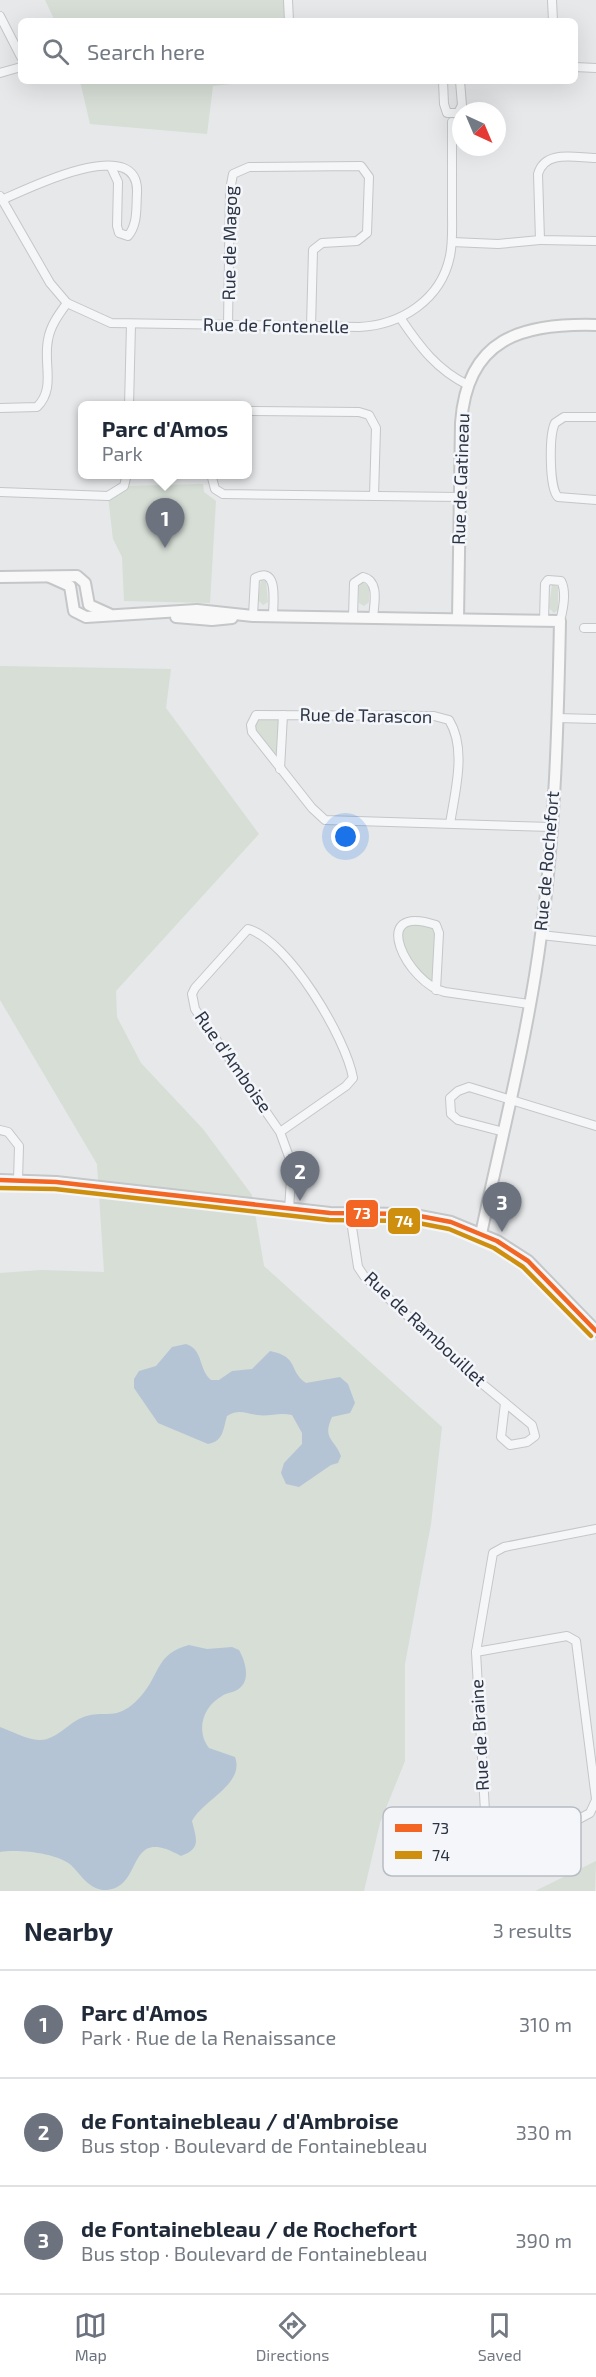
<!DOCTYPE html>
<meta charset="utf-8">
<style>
:root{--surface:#fff;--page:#f2f2f3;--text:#1f2937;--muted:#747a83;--line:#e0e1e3;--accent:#6c737f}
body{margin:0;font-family:"Exo 2",sans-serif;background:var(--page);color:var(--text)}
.compass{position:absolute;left:452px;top:102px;width:54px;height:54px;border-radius:50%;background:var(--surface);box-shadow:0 6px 24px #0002;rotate:136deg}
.you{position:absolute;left:346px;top:837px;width:21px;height:21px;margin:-15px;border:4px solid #fff;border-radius:50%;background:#1a73e8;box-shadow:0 0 0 9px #1a73e833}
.badge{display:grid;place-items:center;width:39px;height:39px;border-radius:50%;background:var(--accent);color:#fff;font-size:20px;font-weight:700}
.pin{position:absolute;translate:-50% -50px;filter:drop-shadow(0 2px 3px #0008)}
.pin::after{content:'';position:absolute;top:32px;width:21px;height:18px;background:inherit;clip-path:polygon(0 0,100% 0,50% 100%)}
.popup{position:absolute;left:78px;top:401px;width:174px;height:78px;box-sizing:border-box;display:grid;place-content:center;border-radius:9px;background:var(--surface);filter:drop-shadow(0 2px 4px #0005);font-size:20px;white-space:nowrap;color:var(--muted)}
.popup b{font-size:22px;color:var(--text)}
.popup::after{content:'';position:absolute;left:50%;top:100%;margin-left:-12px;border:12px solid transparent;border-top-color:var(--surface)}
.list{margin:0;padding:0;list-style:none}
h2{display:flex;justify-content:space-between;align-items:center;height:78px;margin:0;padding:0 24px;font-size:26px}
h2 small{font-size:20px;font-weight:400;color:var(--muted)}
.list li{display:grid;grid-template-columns:39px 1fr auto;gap:18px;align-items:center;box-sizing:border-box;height:108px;padding:0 24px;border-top:2px solid var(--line)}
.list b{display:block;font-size:22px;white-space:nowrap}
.list p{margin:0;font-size:20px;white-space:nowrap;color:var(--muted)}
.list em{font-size:20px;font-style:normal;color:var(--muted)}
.icon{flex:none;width:33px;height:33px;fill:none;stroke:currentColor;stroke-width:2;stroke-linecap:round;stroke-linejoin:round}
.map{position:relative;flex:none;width:596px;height:1891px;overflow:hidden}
.search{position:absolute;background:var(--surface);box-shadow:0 6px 24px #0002;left:18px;right:18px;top:18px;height:66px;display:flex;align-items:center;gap:15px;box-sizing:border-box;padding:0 21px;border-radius:9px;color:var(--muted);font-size:22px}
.sheet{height:402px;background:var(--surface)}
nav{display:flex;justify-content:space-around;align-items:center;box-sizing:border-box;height:84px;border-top:2px solid var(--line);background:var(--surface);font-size:16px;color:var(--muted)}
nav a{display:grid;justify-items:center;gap:3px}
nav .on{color:var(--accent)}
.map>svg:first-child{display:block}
</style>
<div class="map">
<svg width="596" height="1891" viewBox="0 0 596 1891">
<rect width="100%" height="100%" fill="#e6e8ea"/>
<!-- green -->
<g fill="#d6ded6">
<polygon points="45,0 288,0 289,21 55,21"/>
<polygon points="80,81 258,81 213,86 207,134 90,124"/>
<polygon points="203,484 204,492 216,501 210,603 124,601 122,557 113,539 108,496 124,486"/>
<polygon points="261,580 266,581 268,602 263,605 258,600"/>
<polygon points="363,582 369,587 369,602 364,606 359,603 359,586"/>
<polygon points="552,584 558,587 558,610 554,613 549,608"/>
<polygon points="0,666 171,669 166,708 259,834 116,991 117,1017 141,1063 203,1129 252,1195 264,1266 442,1427 431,1524 405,1664 405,1761 380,1823 364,1891 0,1891 0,1273 41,1270 104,1272 97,1164 0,1000"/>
<polygon points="256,715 283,715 280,769 252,732"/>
<polygon points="406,920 436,925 436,990 425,983 398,943"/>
<polygon points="484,1819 487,1847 438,1860 435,1833"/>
<polygon points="596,1861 595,1891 534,1891 535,1891"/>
</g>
<!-- water -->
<g fill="#b4c4d5">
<path d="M186,1344c18,6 12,25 25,36h8l13,-9 20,-2 18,-18c30,6 18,20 36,32l34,-6 8,7 7,19 -5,10 -18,4c-10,22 2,21 9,39l-3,7 -7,2 -32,22 -13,-3 -5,-11 3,-10 18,-19v-11l-10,-18c-13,-3 -23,2 -35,0 -13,-2 -18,-6 -30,1 -4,13 -3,25 -19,28l-50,-21 -24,-35v-9l5,-8 17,-5 16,-19z"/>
<path d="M189,1645l18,4 25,-2 7,3c7,12 13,34 -4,41 -5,2 -9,2 -13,5 -20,11 -26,35 -13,52l26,9c10,27 -32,43 -43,64 4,17 10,28 -11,35 -58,-33 -35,35 -78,34 -15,-2 -22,-15 -32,-25 -14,-12 -53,-16 -71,-13v-125c11,4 28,13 39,13 15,1 28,-15 40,-21 26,-13 35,7 62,-23 19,-21 15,-43 48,-51z"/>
</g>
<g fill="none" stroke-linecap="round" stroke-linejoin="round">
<!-- street casing -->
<g stroke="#c4c6c8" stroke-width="10">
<g id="street">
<polyline points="288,0 289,21"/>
<polyline points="552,0 553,21"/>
<polyline points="0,16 21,57"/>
<polyline points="575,67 596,68"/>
<polyline points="0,73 21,67"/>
<polyline points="443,81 444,104 447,113 458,113 462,105 460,81"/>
<path d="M596,158c-20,0 -51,-9 -58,16l2,66 56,1"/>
<path d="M0,196l50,87 17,20 44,20 248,4c42,-2 82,-27 91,-71 3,-14 2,-31 2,-46 0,-29 0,-58 0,-88"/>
<path d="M4,199c25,-11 136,-66 133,-6 -1,15 1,31 -9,43l-9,-3 -2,-7 1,-44 -7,-15"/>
<polyline points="452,242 498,244 540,240"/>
<path d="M401,319c19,28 36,51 67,66"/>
<polyline points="228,326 230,190 233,174 249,167 361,166 369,177 367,233 357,241 322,243 313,250 311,327"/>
<polyline points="129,406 131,324"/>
<path d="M0,408l37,-1c19,-19 6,-43 11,-67 2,-14 11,-26 19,-37"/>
<polyline points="248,411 359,412 369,415 376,428 374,496"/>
<path d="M596,417h-32l-9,6c-6,12 -6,65 3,74l38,3"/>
<polyline points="211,474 215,489 223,494 460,497"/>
<polyline points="0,492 108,496 124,486 127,474"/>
<path d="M253,616l2,-38c24,-13 18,25 18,38"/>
<path d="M353,617l1,-34 9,-6c17,4 11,27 10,41"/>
<path d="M544,621l1,-37 3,-4 13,1c6,11 2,29 -1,40"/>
<polyline points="584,628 596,628"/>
<polyline points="557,718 596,719"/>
<polyline points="280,769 283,715"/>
<path d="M450,824c5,-33 17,-75 -1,-104l-15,-4 -178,-1 -5,10 1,7 60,76 13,12 226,7"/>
<polyline points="541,935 596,941"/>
<path d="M436,990l3,-57 -3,-8c-70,-23 -28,59 9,67l84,12"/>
<polyline points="0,1130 8,1132 19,1146 18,1180"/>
<path d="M280,1132l66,-46 7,-8c-7,-40 -65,-138 -105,-149l-53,59 -3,6 3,15 85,123 12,33 -3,44"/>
<polyline points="504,1132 458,1120 451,1114 450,1098 458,1091 469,1087 596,1126"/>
<polyline points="350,1214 358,1267 364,1276 480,1382 532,1425 535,1436 527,1442 510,1445 501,1437 505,1403"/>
<polyline points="596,1529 504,1547 493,1553 476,1652 487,1847 577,1820 590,1813 596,1800"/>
<polyline points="476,1652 567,1636 576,1641 596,1799"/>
<polyline points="484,1819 435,1833 433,1839 438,1860 443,1862 487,1847"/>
</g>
</g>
<!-- secondary casing -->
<g stroke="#c4c6c8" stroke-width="14">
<g id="secondary">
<polyline points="0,577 77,576 85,583 89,605 109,614"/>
<path d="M50,577l20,9 4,25 12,6 111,-7 56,6 307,5c-2,104 -5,211 -19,314 -13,100 -39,200 -60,299"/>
<polyline points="176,617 212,620 232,618"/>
<path d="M458,619l3,-196c6,-85 61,-100 135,-98"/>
<polyline points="0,1180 56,1182 330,1213 409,1214 451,1222 497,1241 528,1261 596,1331"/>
</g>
</g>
<!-- street -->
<use href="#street" stroke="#f5f6f7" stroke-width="8"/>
<!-- secondary -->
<use href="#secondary" stroke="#f8f8f8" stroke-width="10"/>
<!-- bus-1 casing -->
<g stroke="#f4f6f9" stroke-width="9">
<polyline id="bus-1" points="0,1180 56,1182 330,1213 409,1214 451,1222 497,1241 528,1261 596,1331"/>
</g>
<!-- bus-2 casing -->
<g stroke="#f4f6f9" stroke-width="9">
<polyline id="bus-2" points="0,1188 55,1189 329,1220 408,1221 449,1229 494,1248 523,1267 591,1336"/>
</g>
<!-- bus-1 -->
<use href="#bus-1" stroke="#f26522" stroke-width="4.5"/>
<!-- bus-2 -->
<use href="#bus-2" stroke="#ce8f0e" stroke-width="4.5"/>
</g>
<g text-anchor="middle" stroke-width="5" stroke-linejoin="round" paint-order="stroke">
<!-- street labels -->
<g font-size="18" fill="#2b3445" stroke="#f4f6f9">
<text transform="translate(230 243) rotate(-89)" y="6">Rue de Magog</text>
<text transform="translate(276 326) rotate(1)" y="6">Rue de Fontenelle</text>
<text transform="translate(461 479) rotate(-88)" y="6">Rue de Gatineau</text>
<text transform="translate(366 716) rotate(1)" y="6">Rue de Tarascon</text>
<text transform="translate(547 861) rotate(-85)" y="6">Rue de Rochefort</text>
<text transform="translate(233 1062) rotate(55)" y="6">Rue d'Amboise</text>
<text transform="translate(425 1329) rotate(43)" y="6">Rue de Rambouillet</text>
<text transform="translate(480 1735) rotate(-93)" y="6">Rue de Braine</text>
</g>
</g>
<!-- legend -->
<rect x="383" y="1807" width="198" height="69" rx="9" fill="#f4f6f9" stroke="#b8bcc3" stroke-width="1.5"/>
<rect x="395" y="1824" width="27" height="8" fill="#f26522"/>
<rect x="395" y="1851" width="27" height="8" fill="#ce8f0e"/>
<g font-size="16" fill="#2b3445">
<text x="432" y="1834">73</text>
<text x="432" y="1861">74</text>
</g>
<g stroke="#f4f6f9" stroke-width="2">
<rect x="345" y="1199" width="34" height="29" rx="6" fill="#f26522"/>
<rect x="387" y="1207" width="34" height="28" rx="6" fill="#ce8f0e"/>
</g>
<g font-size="16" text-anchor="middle" font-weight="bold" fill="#fff">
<text x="362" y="1219">73</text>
<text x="404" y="1227">74</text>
</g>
</svg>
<svg class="compass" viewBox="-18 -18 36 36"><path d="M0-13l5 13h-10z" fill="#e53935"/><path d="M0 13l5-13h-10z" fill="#747a83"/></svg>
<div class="you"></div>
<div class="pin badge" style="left:165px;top:548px">1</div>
<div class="popup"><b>Parc d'Amos</b>Park</div>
<div class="pin badge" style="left:300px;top:1201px">2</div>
<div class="pin badge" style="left:502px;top:1232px">3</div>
<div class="search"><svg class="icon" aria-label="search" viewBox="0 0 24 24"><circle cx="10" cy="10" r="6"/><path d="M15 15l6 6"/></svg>Search here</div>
</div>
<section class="sheet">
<h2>Nearby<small>3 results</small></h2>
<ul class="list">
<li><span class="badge">1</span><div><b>Parc d'Amos</b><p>Park · Rue de la Renaissance</p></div><em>310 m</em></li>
<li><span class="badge">2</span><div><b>de Fontainebleau / d'Ambroise</b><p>Bus stop · Boulevard de Fontainebleau</p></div><em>330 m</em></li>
<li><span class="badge">3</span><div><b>de Fontainebleau / de Rochefort</b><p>Bus stop · Boulevard de Fontainebleau</p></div><em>390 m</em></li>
</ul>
</section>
<nav>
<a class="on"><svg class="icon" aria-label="map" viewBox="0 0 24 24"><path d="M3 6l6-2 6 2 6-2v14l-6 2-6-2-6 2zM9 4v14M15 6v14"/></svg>Map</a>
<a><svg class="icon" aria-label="directions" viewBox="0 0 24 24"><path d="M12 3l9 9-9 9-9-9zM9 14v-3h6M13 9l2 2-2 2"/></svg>Directions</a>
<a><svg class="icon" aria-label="saved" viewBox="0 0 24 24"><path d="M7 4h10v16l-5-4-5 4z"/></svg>Saved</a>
</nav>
